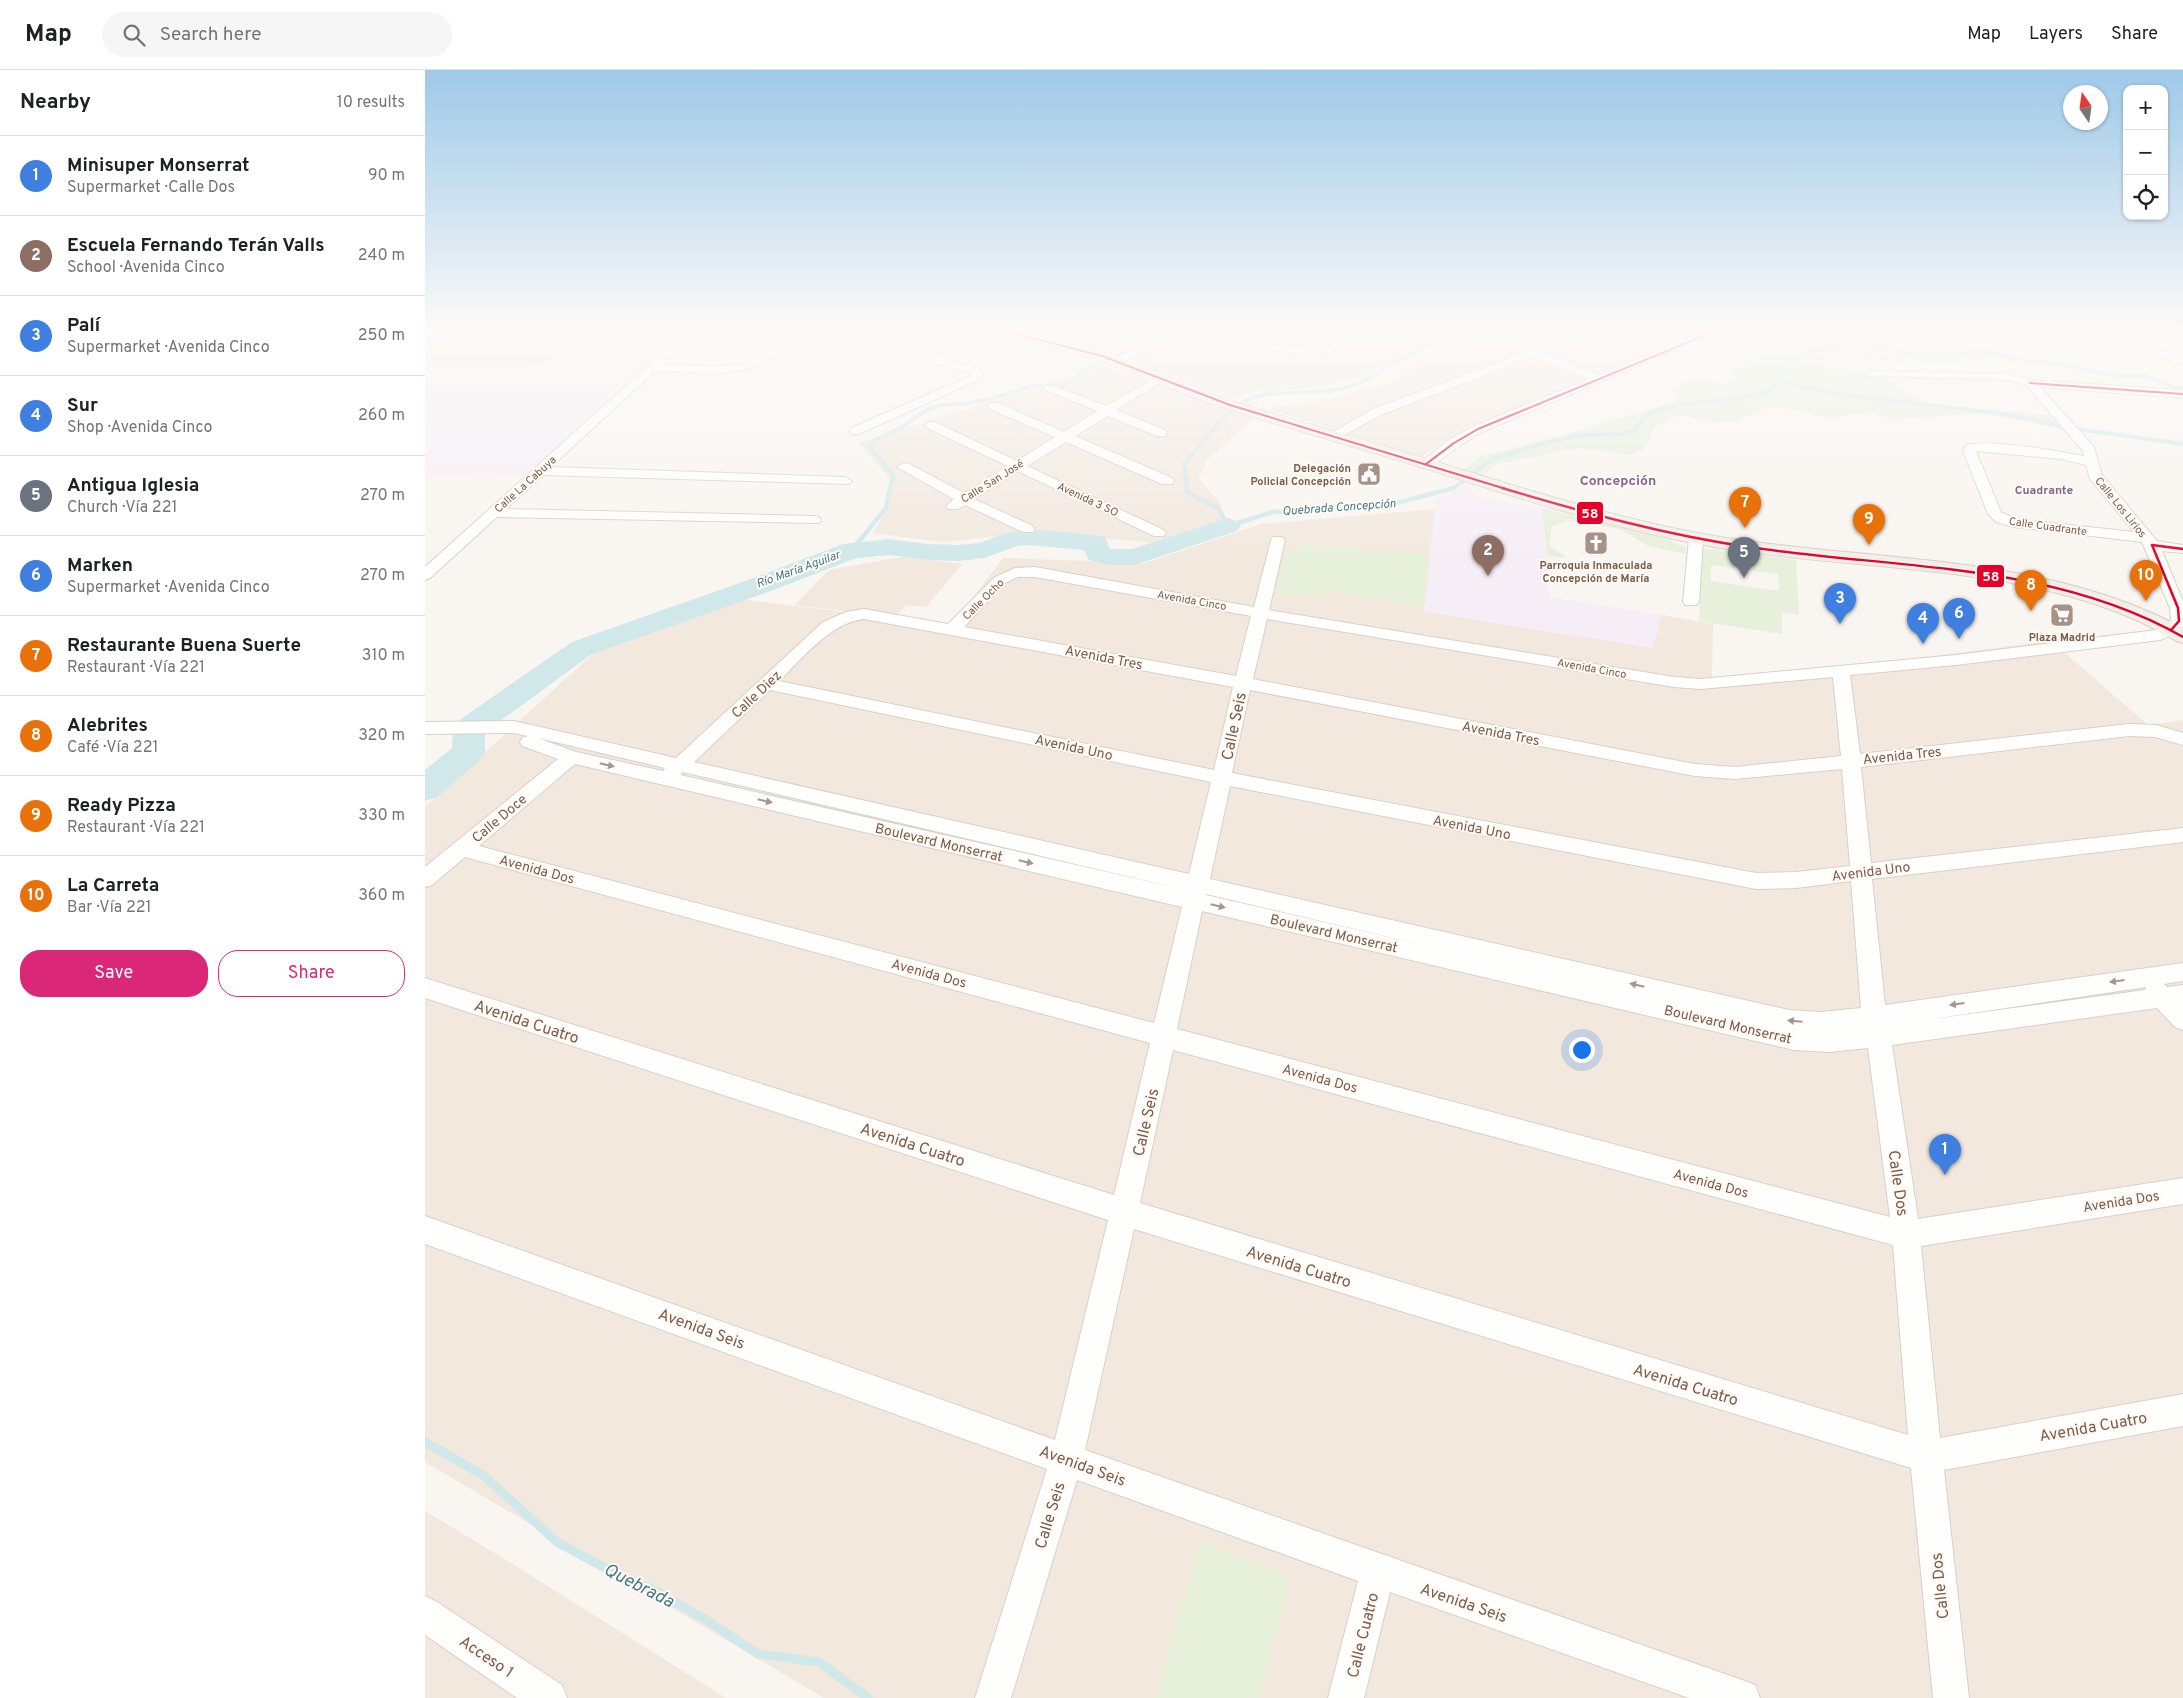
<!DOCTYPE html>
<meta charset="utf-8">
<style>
:root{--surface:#fff;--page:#f6f6f6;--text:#202124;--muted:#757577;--line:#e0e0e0;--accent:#db2777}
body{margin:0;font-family:Overpass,sans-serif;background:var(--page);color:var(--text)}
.controls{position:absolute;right:15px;top:15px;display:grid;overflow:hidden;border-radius:10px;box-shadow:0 1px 4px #0004}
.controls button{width:45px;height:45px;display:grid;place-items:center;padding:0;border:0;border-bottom:1px solid var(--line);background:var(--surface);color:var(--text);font:25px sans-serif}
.compass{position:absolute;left:1638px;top:15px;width:45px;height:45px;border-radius:50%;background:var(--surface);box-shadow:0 1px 4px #0004;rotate:347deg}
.you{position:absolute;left:1156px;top:979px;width:18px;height:18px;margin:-12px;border:4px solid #fff;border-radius:50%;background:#1a73e8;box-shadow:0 0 0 8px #1a73e833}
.badge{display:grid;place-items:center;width:32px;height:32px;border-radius:50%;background:var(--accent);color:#fff;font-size:16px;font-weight:700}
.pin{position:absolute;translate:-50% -41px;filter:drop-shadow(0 1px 2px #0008)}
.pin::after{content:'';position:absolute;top:26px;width:18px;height:15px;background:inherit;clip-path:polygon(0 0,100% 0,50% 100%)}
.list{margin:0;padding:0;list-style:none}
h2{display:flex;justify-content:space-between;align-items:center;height:65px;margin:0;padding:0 20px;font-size:21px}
h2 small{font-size:16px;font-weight:400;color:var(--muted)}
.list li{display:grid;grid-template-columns:32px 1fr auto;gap:15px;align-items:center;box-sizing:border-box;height:80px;padding:0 20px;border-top:1px solid var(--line)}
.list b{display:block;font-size:19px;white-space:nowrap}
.list p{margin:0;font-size:16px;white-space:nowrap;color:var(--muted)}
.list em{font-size:16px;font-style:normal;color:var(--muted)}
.actions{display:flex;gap:10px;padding:15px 20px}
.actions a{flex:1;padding:11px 0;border:1px solid var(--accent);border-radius:20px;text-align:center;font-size:18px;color:var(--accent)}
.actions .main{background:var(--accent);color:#fff}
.icon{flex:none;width:28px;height:28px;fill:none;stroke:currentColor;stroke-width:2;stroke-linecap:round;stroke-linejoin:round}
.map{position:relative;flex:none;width:1758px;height:1628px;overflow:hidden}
header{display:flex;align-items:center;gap:30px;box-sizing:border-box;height:70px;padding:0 25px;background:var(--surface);border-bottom:1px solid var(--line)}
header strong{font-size:24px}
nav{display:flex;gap:28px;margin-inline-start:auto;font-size:18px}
.search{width:350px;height:45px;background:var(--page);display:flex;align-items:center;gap:12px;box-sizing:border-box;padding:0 18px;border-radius:28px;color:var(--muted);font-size:19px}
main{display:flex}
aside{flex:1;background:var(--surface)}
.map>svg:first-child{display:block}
</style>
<header>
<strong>Map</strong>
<div class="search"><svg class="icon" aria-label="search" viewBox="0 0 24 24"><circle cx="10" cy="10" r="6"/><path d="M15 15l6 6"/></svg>Search here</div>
<nav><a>Map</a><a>Layers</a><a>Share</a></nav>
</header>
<main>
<aside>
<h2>Nearby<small>10 results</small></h2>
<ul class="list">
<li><span class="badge" style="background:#3f7fe0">1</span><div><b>Minisuper Monserrat</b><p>Supermarket · Calle Dos</p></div><em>90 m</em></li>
<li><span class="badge" style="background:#8d6e63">2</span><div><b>Escuela Fernando Terán Valls</b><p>School · Avenida Cinco</p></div><em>240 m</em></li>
<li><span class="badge" style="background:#3f7fe0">3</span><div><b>Palí</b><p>Supermarket · Avenida Cinco</p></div><em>250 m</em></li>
<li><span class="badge" style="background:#3f7fe0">4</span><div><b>Sur</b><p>Shop · Avenida Cinco</p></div><em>260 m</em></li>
<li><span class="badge" style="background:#6b7280">5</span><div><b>Antigua Iglesia</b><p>Church · Vía 221</p></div><em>270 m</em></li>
<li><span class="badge" style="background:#3f7fe0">6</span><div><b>Marken</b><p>Supermarket · Avenida Cinco</p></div><em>270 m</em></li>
<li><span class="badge" style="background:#e8710a">7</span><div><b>Restaurante Buena Suerte</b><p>Restaurant · Vía 221</p></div><em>310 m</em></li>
<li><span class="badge" style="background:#e8710a">8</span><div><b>Alebrites</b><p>Café · Vía 221</p></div><em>320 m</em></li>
<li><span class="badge" style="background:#e8710a">9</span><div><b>Ready Pizza</b><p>Restaurant · Vía 221</p></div><em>330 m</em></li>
<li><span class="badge" style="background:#e8710a">10</span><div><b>La Carreta</b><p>Bar · Vía 221</p></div><em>360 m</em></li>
</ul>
<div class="actions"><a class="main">Save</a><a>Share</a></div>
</aside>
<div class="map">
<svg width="1758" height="1628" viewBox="0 0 1758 1628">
<rect width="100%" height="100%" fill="#f9f5f0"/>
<!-- residential -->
<g fill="#f2e8de">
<polygon points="1033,262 1003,270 931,310 881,319 830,321 807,329 731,300 711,289 622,263"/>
<polygon points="1089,262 1277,262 1035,364 994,387 844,339 916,327 939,319 966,313 996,291"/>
<polygon points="679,296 829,348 781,391 774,409 795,433 800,451 727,472 600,463 517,472 448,463 465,435 464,408 434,373"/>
<polygon points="1010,439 999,541 1228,578 1236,545 1288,554 1287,607 1468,591 1626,571 1723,655 1758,650 1758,1628 399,1628 0,1392 0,737 171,581 320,530 527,555 578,488 720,493 836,454"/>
<polygon points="477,487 537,494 501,537 481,535 470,547 370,535 404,500"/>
<polygon points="0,1441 78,1488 301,1628 0,1628"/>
</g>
<!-- education -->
<g fill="#f6eef6">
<polygon points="0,262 261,262 103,405 0,406"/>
<polygon points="1039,412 1050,422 1051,427 1117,438 1125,527 1236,545 1228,578 999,542 1011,427 1031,421"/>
</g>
<!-- green -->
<g fill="#e7f0db" fill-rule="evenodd">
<path d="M882,262h46c-9,4 -16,11 -24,14 -11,5 -44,7 -51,-3l3,-4z"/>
<polygon points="1374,262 1417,262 1416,267 1434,276 1545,281 1562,291 1485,293 1417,286 1395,292 1403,301 1433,303 1459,309 1503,335 1627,345 1637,357 1556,343 1466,350 1448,342 1402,348 1380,341 1348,336 1327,343 1312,351 1290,352 1255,345 1230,357 1219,379 1205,385 1153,378 1073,394 1055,408 1035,402 1056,386 1125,369 1255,330 1251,323 1255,314 1278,310 1296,315 1310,307 1306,301 1353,277"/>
<path d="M27,264h147l-6,5h-9l3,3c-24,32 -117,23 -155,23l-7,-4v-8l27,-13 -7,-1z"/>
<polygon points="1117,438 1244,470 1260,477 1261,484 1223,476 1195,459 1142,451 1127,456 1124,476 1142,488 1122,486"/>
<polygon points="873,474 1005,483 999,537 899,520 897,527 850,524 859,483 873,481"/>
<path d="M1278,478l93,12 3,55 -17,-3v22l-83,-13zM1286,495l67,9 1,17 -68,-10z"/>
<polygon points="777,1471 865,1507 834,1628 729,1628"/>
</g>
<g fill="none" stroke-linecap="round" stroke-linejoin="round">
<!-- stream-far2 -->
<g stroke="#d0e8ea" stroke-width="4">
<polyline points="685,279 715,262"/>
<polyline points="1355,313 1426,326 1580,344 1637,357 1758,374"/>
<polyline points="465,419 468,405 445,377 450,370 479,356 501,340 515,335 538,334 566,329 606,316 639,315 670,295"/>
<path d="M762,419l-3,-24c17,-22 49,-66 78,-70 32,-5 67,1 98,-12 13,-6 25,-17 39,-24 24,-12 50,-19 75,-27"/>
<polyline points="1027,419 1068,389 1123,372 1156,365 1198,364 1209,360 1220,347 1231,341 1261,334 1313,329 1339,323 1355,313 1355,308 1362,301 1366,292 1380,283 1394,279 1437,275 1484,284 1521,285 1558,282 1589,289 1642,295 1685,305 1719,306 1751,318 1758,318"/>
</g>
<!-- stream-far1 -->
<g stroke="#d0e8ea" stroke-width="4.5">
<polyline points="762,418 762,422 793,438 803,456 848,442 968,434 1029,418"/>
<polyline points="427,480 461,438 465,418"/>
</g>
<!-- stream -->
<polyline stroke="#d0e8ea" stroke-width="9" points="0,1372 58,1405 132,1472 200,1509 227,1519 278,1548 333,1584 394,1592 443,1628"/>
<!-- river -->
<polygon fill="#d0e8ea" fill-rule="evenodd" points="803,448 812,451 816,456 812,461 709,495 684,495 664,490 659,480 602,475 592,476 559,488 533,491 503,490 464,485 431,488 346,521 167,584 60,662 60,682 55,690 12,727 0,731 0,700 27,678 28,658 33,651 147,572 326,509 418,474 464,469 503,474 533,475 554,473 578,464 602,459 671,465 680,467 685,479 707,479"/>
<!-- minor casing -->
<g stroke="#d7d1cb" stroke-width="2">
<g id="minor">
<polygon points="261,262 272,262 238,295 294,296 317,294 375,263 392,262 333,295 319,300 294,303 230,301 126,397 420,407 427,411 425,414 118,405 81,439 389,446 394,447 396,450 394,453 72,447 5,508 0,510 0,497"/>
<polygon points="541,262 553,262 519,289 555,299 558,304 553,310 434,364 426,364 424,361 426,358 545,306 546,303 509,293 507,291 509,286"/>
<polygon points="760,262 779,262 778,264 741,273 696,293 692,294 686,291 733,269"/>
<path d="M831,262l17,2 3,11c15,4 35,7 50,2 20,-6 20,-15 43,-15l-29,17 -19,6h-25l-28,-6 -4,-11z"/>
<polygon points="847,262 878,262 865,267 848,264"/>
<polygon points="1156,262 1171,262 1119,283 1174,305 1278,262 1293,262 1057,362 1034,376 1006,397 996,397 994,394 1024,370 1049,356 1164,309 1109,287 958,344 913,368 909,369 903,365 950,338"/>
<polygon points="1463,262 1476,262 1461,272 1453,272 1452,270"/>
<polygon points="1559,262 1576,262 1615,273 1648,262 1679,262 1758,288 1758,295 1664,263 1615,280 1560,264"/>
<path d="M1445,301l140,3 21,6 152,10v8l-143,-11 54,60 8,28 55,66 26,4v8l-21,-2 21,50v25l-6,7 -17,7 -204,25 -106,10 10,79 269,-30 27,1 27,8v12l-28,-8 -26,-1 -268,31 10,96 312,-35v14l-311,37 13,126 298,-42v18l-19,3 3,3 16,-2v45l-8,-3 -18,-19 -265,37 26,174 265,-41v26l-262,42 19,192 243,-44v32l-239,44 25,228h-36l-22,-230 -777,-239 -49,221 657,230 13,5 5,13h-71l-299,-106 -26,106h-36l30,-117 -281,-101 -66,218h-36l72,-229 -622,-225v-28l630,224 53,-220 -683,-222v-20l689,217 36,-152 -685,-186 -33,28 -7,2v-20l133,-108 -36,-13 -2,-4 2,-4 6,-2 -14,-3 -89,1v-12l89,-1 162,37 147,-136 23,-10 18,-3 84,15 47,-47 20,-9 20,-1 219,40 17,-67 2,-3h10l2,3 -16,70 405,67 27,2 255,-24 200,-25 9,-3 6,-7 -1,-12 -28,-66 -128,-15 -18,-5 -8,-8 -25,-63 3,-6c25,-6 91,6 118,11l-1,-5 -57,-66 -17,-5 -143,-4 -2,-2zM1551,381l84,8 26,6 4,14 44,53 -119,-13 -14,-7zM593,507h17l216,39 -15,60 -272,-49 41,-44zM439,549l369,68 -19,83 -435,-89c23,-22 52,-59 85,-62zM842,549l407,68 27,2 132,-12 8,79 -106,11 -40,-3 -442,-85zM345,620l441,92 -22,92 -495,-112zM825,620l445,86 40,3 107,-10 8,97 -54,6 -40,1 -524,-100zM113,668l127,30 -2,3 -87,-19zM150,694l607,143 -28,116 -675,-177zM258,702l503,118 -506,-115zM805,716l526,103 40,-1 55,-7 10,127 -41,4 -31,-2 -579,-131zM781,824l238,56 -238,-55zM777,841l592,139 35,2 39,-4 22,169 -713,-188zM1721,917l-1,3 -220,30zM748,980l720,195 15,190 -768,-232z"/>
<polygon points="735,305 741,308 739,310 691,340 740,360 742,363 740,366 732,366 683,346 650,366 747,408 749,411 747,414 737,414 641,372 602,396 739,460 741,463 739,466 729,466 593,401 549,429 608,456 610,459 608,462 598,462 540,435 533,439 523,439 521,436 529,429 472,397 479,393 484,394 539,423 583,396 502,358 500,355 502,352 510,352 592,391 630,367 565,339 563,336 565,333 573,333 639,362 672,341 621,320 619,318 621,316 629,316 681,336"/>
<polygon points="1271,465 1276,466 1278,469 1274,532 1272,535 1260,535 1258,532 1264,469 1266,466"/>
<polygon points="0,1526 12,1532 137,1615 142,1628 92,1628 0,1565"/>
</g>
</g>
<!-- major casing -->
<g stroke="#dad1cc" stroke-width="2">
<path id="major" d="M578,262c82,0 156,45 232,70 72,22 144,42 215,64 85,26 172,54 259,69 153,27 328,17 468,90l6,3v15l-7,-2c-130,-80 -319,-68 -467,-95 -100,-18 -198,-50 -295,-81 -63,-19 -126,-37 -189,-57l-30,-10 -98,-39 -93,-24z"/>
</g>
<!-- minor -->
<use href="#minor" fill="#fefefd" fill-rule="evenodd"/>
<!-- major -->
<use href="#major" fill="#f3eee8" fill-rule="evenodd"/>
<!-- bus-1-far1 casing -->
<g stroke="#fffaf3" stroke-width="4">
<g id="bus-1-far1">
<polyline points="584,262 677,286 805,335 1081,419"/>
<polyline points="1605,313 1758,324"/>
<polyline points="1001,394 1029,373 1053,359 1288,262"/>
</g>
</g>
<!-- bus-1 casing -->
<g stroke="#fffaf3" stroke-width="5">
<g id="bus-1">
<path d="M1077,418c81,24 163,47 247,59 145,22 303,15 434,90"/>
<polyline points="1746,560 1754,551 1753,538 1727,475 1758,479"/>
</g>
</g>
<!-- bus-1-far1 -->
<use href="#bus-1-far1" stroke="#e4002b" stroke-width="2"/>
<!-- bus-1 -->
<use href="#bus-1" stroke="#e4002b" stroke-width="2.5"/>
</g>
<!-- one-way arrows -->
<defs><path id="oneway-solid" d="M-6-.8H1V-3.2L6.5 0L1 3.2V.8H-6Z" transform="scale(1.25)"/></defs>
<g fill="#a8958b">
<use href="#oneway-solid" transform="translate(182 695) rotate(13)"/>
<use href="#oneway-solid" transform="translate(340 731) rotate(13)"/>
<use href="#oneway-solid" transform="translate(601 792) rotate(13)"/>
<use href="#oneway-solid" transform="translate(793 836) rotate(13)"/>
<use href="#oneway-solid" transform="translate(1692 911) rotate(172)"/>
<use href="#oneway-solid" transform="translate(1212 915) rotate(-167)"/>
<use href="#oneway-solid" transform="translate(1532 934) rotate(172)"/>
<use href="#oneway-solid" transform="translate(1370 951) rotate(-175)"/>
</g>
<!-- sky -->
<linearGradient id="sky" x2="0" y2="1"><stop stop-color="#9ec9e9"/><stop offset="0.53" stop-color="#fcfaf8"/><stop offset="1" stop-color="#fcfaf8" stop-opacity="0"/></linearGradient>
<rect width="1758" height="490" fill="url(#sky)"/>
<!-- icons -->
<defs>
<g id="civic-square" transform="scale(1.25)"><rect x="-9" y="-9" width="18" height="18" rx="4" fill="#a69286" stroke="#fffaf3"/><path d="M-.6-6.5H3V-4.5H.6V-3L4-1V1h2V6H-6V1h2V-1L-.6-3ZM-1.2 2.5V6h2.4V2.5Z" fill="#fff"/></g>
<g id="church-square" transform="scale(1.25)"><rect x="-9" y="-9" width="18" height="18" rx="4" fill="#a69286" stroke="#fffaf3"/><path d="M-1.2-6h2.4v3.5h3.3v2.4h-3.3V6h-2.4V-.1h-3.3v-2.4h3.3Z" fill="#fff"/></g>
<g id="supermarket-square" transform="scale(1.25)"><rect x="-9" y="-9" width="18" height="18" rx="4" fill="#a69286" stroke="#fffaf3"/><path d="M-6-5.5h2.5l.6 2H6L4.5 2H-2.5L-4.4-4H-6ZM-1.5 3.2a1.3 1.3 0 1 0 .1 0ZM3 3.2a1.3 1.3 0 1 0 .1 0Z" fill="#fff"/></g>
</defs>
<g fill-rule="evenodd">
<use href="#civic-square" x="944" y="404"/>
<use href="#church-square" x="1171" y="473"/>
<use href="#supermarket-square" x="1637" y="545"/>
</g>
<g text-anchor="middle" stroke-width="4" stroke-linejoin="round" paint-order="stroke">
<!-- far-poi labels -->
<g font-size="11" font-weight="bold" fill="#7a5c4d" stroke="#fffaf3">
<text x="926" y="402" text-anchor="end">Delegación<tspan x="926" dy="13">Policial Concepción</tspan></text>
<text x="1171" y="499">Parroquia Inmaculada<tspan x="1171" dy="13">Concepción de María</tspan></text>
<text x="1637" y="571">Plaza Madrid</text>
</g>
<!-- far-street labels -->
<g font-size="11" fill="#7a5c4d" stroke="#fffaf3">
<text transform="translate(567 411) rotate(-32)" y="4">Calle San José</text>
<text transform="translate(100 414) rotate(-42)" y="4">Calle La Cabuya</text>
<text transform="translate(663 429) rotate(25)" y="4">Avenida 3 SO</text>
<text transform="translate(1696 437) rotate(51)" y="4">Calle Los Lirios</text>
<text transform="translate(1623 456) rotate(8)" y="4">Calle Cuadrante</text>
<text transform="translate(558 529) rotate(-45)" y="4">Calle Ocho</text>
<text transform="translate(767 530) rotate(10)" y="4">Avenida Cinco</text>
<text transform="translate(1167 598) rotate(10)" y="4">Avenida Cinco</text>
</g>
<!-- far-neighbourhood labels -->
<g font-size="12" font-weight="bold" fill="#846695" stroke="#fffaf3">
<text x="1619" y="424">Cuadrante</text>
</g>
<!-- far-water labels -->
<g font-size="12" font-style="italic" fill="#437c86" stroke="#fffaf3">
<text transform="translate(914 437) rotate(-4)" y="4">Quebrada Concepción</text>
<text transform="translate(373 499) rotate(-20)" y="4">Río María Aguilar</text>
</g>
<!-- far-quarter labels -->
<g font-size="14" font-weight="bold" fill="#846695" stroke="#fffaf3">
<text x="1193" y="415">Concepción</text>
</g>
<!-- street labels -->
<g font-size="14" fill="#7a5c4d" stroke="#fffaf3">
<text transform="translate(679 587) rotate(11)" y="5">Avenida Tres</text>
<text transform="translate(331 624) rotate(-43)" y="5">Calle Diez</text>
<text transform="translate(1076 663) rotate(11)" y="5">Avenida Tres</text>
<text transform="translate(649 677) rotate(12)" y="5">Avenida Uno</text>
<text transform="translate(1477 685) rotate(-6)" y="5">Avenida Tres</text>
<text transform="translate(74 748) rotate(-40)" y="5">Calle Doce</text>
<text transform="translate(1047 757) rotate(11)" y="5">Avenida Uno</text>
<text transform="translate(514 772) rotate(13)" y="5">Boulevard Monserrat</text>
<text transform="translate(112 799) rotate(15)" y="5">Avenida Dos</text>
<text transform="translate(1446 801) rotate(-7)" y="5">Avenida Uno</text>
<text transform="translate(909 863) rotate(13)" y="5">Boulevard Monserrat</text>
<text transform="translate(504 903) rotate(15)" y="5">Avenida Dos</text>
<text transform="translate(1303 954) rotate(13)" y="5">Boulevard Monserrat</text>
<text transform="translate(895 1008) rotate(15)" y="5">Avenida Dos</text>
<text transform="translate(1286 1113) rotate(15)" y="5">Avenida Dos</text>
<text transform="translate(1696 1131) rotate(-9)" y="5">Avenida Dos</text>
</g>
<!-- near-street labels -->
<g font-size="16" fill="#7a5c4d" stroke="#fffaf3">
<text transform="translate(808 656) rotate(-78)" y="6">Calle Seis</text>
<text transform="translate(102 951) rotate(18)" y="6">Avenida Cuatro</text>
<text transform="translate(720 1052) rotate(-77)" y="6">Calle Seis</text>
<text transform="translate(488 1074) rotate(18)" y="6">Avenida Cuatro</text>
<text transform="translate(1474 1113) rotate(82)" y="6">Calle Dos</text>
<text transform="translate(874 1196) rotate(17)" y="6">Avenida Cuatro</text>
<text transform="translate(277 1258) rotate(20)" y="6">Avenida Seis</text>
<text transform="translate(1261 1314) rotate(17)" y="6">Avenida Cuatro</text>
<text transform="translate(1668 1356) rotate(-10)" y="6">Avenida Cuatro</text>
<text transform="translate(658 1395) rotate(20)" y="6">Avenida Seis</text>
<text transform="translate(624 1445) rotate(-73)" y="6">Calle Seis</text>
<text transform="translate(1514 1516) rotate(-96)" y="6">Calle Dos</text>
<text transform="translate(1039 1532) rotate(19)" y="6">Avenida Seis</text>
<text transform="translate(937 1565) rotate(-76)" y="6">Calle Cuatro</text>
<text transform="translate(62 1586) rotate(34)" y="6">Acceso 1</text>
</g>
<!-- near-water labels -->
<g font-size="18" font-style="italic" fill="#437c86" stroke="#fffaf3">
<text transform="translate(214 1515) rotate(27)" y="6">Quebrada</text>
</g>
</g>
<g stroke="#fffaf3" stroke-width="2">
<rect x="1151" y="431" width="28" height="24" rx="5" fill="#e4002b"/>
<rect x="1551" y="494" width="29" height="24" rx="5" fill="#e4002b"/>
</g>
<g font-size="14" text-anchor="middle" font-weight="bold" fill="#fff">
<text x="1165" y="448">58</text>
<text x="1566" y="511">58</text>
</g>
</svg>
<div class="controls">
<button>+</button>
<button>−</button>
<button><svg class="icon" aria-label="locate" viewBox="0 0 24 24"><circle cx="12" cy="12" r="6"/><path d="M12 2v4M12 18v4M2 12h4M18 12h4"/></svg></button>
</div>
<svg class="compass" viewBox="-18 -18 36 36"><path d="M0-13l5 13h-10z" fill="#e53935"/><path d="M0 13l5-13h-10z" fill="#757577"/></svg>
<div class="you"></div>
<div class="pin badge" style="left:1520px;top:1105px;background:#3f7fe0">1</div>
<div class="pin badge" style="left:1063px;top:506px;background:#8d6e63">2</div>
<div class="pin badge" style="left:1415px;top:554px;background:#3f7fe0">3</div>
<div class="pin badge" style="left:1498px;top:574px;background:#3f7fe0">4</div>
<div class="pin badge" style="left:1319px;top:508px;background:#6b7280">5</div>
<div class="pin badge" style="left:1534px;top:569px;background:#3f7fe0">6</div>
<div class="pin badge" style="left:1320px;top:458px;background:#e8710a">7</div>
<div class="pin badge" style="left:1606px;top:541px;background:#e8710a">8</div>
<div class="pin badge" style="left:1444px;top:475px;background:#e8710a">9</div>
<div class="pin badge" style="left:1721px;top:531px;background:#e8710a">10</div>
</div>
</main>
